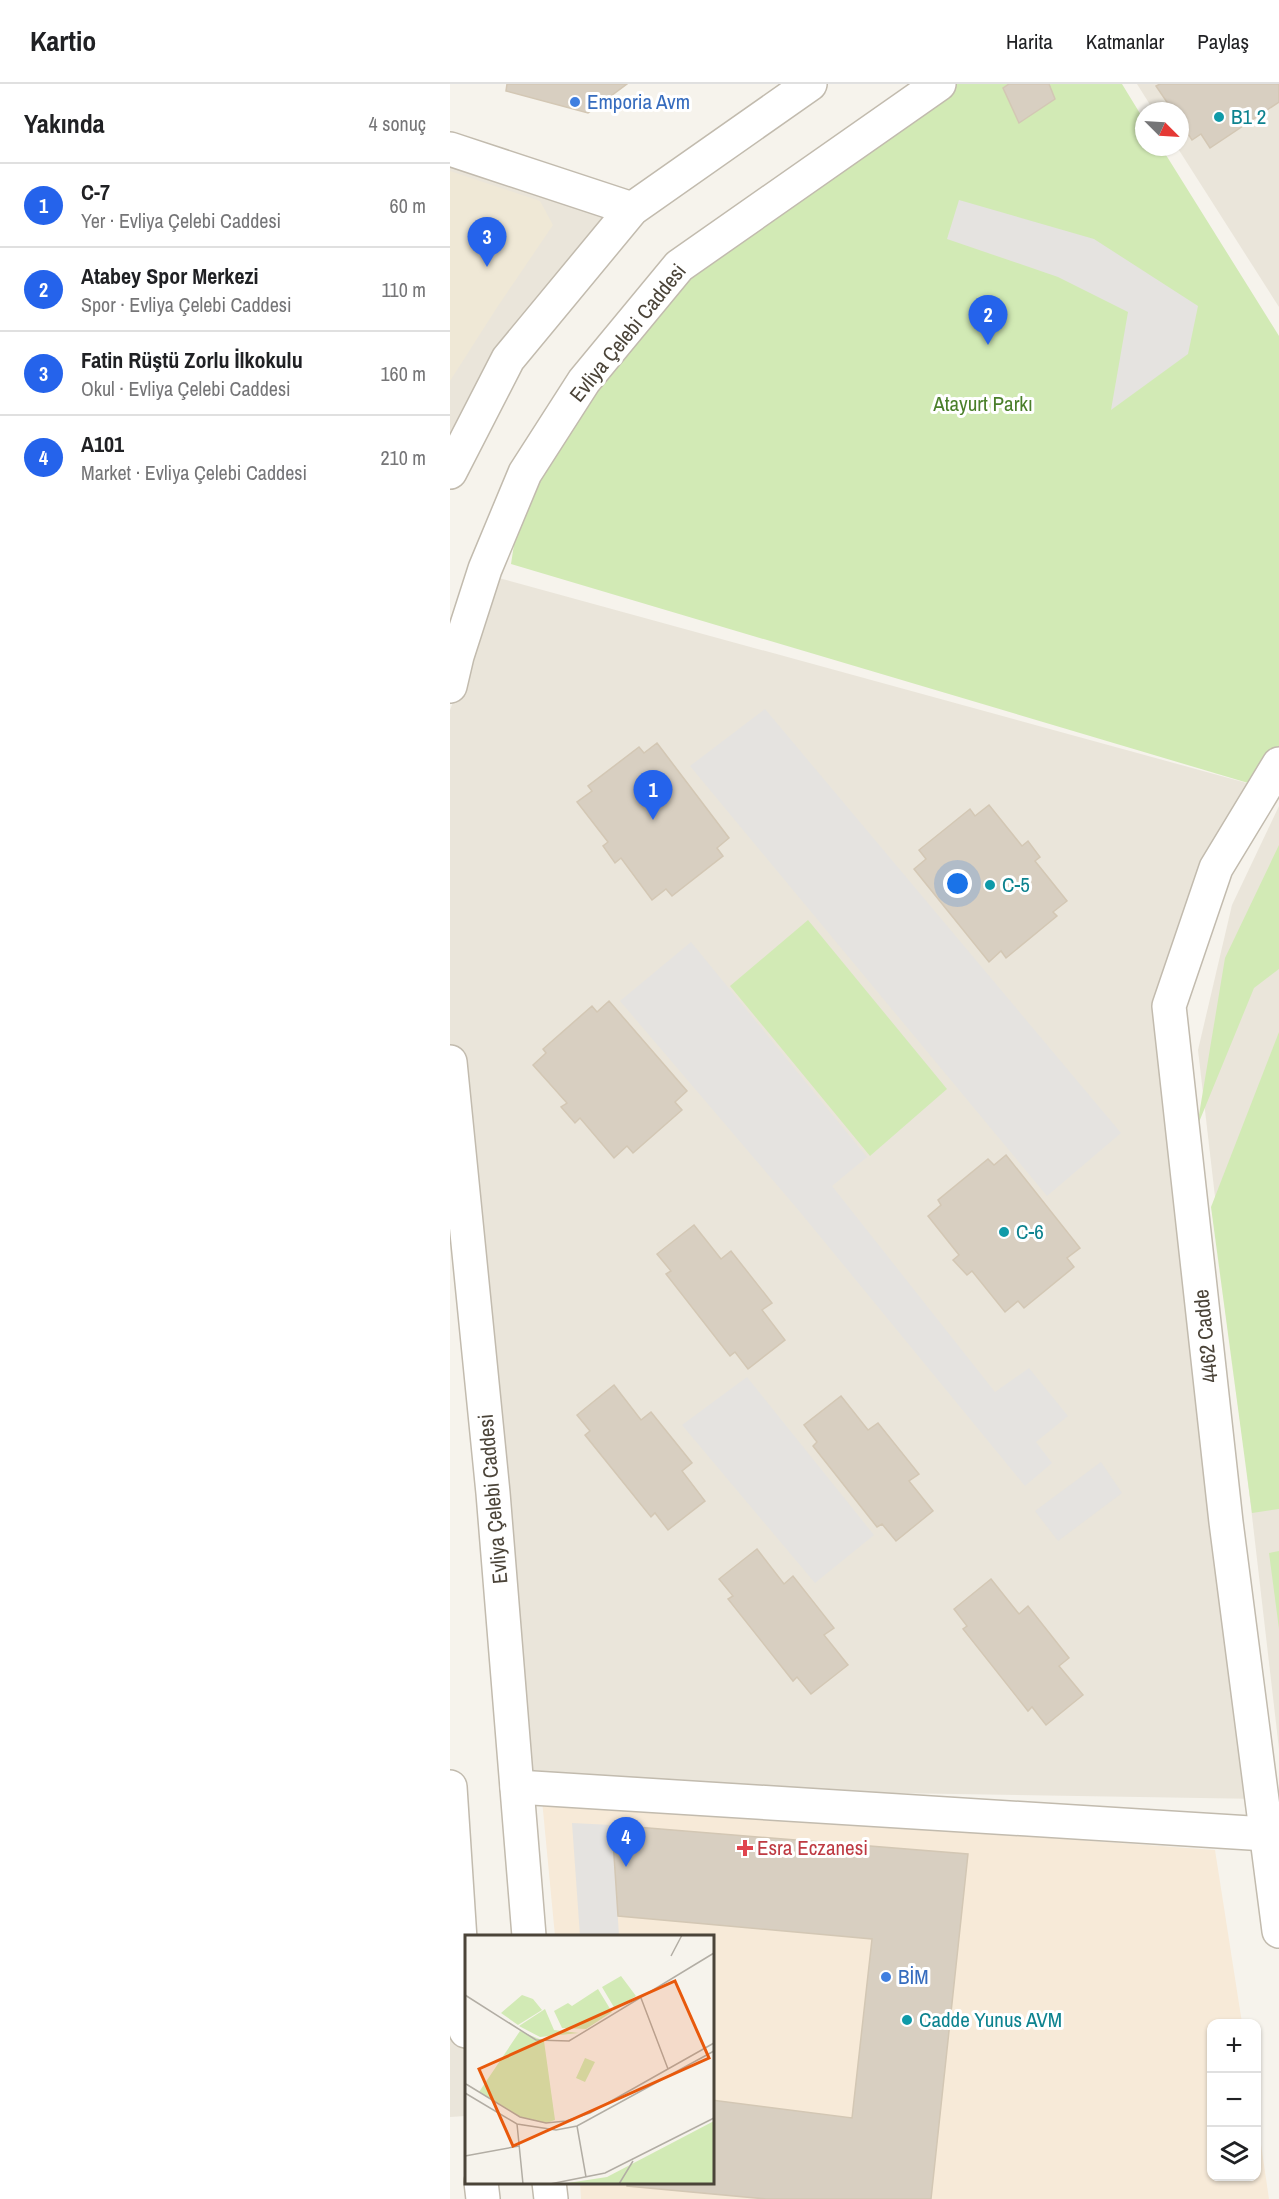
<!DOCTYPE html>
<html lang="tr">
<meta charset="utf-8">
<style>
:root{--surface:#fff;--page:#f6f6f6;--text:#202124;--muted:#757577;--line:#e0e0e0;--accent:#2563eb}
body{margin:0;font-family:"Archivo Narrow",sans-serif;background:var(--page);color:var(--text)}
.controls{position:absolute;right:18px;bottom:18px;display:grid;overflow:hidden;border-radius:12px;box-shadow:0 2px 4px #0004}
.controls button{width:54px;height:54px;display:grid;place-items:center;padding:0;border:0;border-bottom:2px solid var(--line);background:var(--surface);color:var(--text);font:30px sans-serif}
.compass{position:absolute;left:685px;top:18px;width:54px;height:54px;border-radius:50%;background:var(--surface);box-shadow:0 2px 4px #0004;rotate:114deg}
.you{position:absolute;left:508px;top:800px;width:21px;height:21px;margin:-15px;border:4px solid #fff;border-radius:50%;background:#1a73e8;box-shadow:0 0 0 9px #1a73e833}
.badge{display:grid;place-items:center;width:39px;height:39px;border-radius:50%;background:var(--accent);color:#fff;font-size:20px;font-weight:700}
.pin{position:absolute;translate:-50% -50px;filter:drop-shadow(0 2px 3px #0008)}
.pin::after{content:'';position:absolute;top:32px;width:21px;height:18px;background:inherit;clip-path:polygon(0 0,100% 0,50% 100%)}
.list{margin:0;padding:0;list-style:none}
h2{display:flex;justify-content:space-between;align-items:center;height:78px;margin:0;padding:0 24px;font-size:26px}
h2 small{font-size:20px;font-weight:400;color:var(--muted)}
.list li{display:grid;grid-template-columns:39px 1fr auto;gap:18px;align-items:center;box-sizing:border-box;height:84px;padding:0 24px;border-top:2px solid var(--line)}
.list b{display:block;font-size:22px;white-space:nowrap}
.list p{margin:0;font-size:20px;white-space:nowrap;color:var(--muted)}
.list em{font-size:20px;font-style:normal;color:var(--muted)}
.icon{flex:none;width:33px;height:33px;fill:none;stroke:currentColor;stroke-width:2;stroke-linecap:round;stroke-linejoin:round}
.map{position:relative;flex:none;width:829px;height:2115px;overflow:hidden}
header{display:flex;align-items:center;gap:36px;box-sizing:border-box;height:84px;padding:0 30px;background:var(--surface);border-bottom:2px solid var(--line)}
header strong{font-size:28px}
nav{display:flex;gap:33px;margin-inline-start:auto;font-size:21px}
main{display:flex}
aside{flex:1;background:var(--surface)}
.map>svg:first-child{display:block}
</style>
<header>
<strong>Kartio</strong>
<nav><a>Harita</a><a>Katmanlar</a><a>Paylaş</a></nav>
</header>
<main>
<aside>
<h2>Yakında<small>4 sonuç</small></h2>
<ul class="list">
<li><span class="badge">1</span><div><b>C-7</b><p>Yer · Evliya Çelebi Caddesi</p></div><em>60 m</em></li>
<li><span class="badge">2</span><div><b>Atabey Spor Merkezi</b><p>Spor · Evliya Çelebi Caddesi</p></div><em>110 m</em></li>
<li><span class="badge">3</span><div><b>Fatin Rüştü Zorlu İlkokulu</b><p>Okul · Evliya Çelebi Caddesi</p></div><em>160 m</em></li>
<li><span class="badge">4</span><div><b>A101</b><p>Market · Evliya Çelebi Caddesi</p></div><em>210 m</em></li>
</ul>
</aside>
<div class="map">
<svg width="829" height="2115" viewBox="0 0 829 2115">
<rect width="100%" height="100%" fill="#f6f3ec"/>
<!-- residential -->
<g fill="#eae5da">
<polygon points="687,0 829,0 829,223 727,63 730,63 730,27 704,27"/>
<polygon points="0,65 182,125 58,275 0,388"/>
<polygon points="49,494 815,704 719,922 812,1715 67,1703 0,978 0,626"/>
<polygon points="829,722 829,1665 748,966 782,821"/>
<polygon points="0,1703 16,1947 16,2032 0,2033"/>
</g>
<!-- commercial -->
<polygon fill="#f7ead8" points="92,1716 765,1766 792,1939 762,1940 762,2092 806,2092 807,2033 819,2115 131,2115 130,2099 262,2098 262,1852 105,1852"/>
<!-- education -->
<polygon fill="#efe8d6" points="0,87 90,117 103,141 46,225 0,297"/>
<!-- green -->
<g fill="#d2eab5">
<polygon points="488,0 672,0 694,36 694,63 711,63 829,252 829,680 815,704 61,480 75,389 229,182"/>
<polygon points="829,761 829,885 804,904 747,1043 775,874"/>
<polygon points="358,836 497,1005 420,1072 280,902"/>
<polygon points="829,948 829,1425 802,1429 761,1123"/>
<polygon points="829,1467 829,1545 819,1469"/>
</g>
<!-- parking -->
<g fill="#e5e3e0">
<polygon points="509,116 644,155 748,222 738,270 661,326 678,228 608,193 497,155"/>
<polygon points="315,625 671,1049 597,1112 240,682"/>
<polygon points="241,858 417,1073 382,1102 545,1308 579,1284 618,1332 586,1358 602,1379 575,1402 350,1128 170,917"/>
<polygon points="297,1293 424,1451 365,1499 232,1341"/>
<polygon points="651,1378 672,1409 608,1457 585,1427"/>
<polygon points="122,1739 162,1741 169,1852 130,1852"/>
</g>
<!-- building -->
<g fill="#d8cfc1" stroke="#d3c7b4" stroke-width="1.5">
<polygon points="57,0 177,0 138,29 56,7"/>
<polygon points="559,0 599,0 605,15 569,39 553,4"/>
<polygon points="710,0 829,0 829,18 760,64 751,50 742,56 730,38 730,27 723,27 706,2"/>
<polygon points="207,659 279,754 267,764 273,772 222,812 216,805 202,816 171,774 165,779 153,762 158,758 127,718 142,707 138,702 189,663 194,669"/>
<polygon points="539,721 572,762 578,757 590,773 585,777 617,817 603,828 607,832 556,874 551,867 539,878 464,785 476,775 469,766 520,725 525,732"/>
<polygon points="159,917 237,1007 225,1018 232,1026 183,1069 177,1062 164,1074 130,1034 125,1039 111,1023 117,1019 83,981 96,969 93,965 142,922 147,928"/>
<polygon points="556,1071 630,1164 617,1174 624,1183 574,1224 568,1217 555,1228 522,1187 517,1191 503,1176 509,1171 478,1132 491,1121 488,1116 538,1075 544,1081"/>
<polygon points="244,1141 271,1175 281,1167 322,1219 312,1226 335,1256 298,1285 285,1268 280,1272 216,1190 221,1187 207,1170"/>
<polygon points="164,1301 191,1336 201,1328 242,1379 232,1387 255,1417 218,1446 205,1429 201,1433 135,1351 140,1347 127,1331"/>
<polygon points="391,1312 418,1346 428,1339 469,1390 459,1397 483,1427 446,1457 432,1440 427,1443 363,1362 367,1358 354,1341"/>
<polygon points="307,1465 334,1500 343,1492 384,1544 374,1551 398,1581 361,1610 347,1593 343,1597 278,1515 283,1512 269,1495"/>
<polygon points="541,1495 569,1530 578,1522 619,1574 609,1582 633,1611 596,1641 582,1623 578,1627 513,1545 517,1542 504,1525"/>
<polygon points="162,1741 518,1770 481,2115 316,2115 177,2102 177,2098 262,2098 262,2016 402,2034 422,1855 168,1832"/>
</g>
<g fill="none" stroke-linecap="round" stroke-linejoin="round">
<!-- minor casing -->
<g stroke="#c2bbae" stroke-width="36">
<g id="minor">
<polyline points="0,65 182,125"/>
<polyline points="829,680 766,784 719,922 776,1438 829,1847"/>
<polyline points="67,1703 816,1750"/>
</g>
</g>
<!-- tertiary casing -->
<g stroke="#c2bbae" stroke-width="36">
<g id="tertiary">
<polyline points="0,388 58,275 182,125 360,0"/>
<polyline points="0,602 7,572 35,485 75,389 134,297 229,182 489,0"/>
<polyline points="0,978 43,1409 79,1852"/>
<polyline points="0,1703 16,1947"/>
<polyline points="31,2098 33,2115"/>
<polyline points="99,2098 101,2115"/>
</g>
</g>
<!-- minor -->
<use href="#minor" stroke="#fff" stroke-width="33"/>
<!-- tertiary -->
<use href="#tertiary" stroke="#fff" stroke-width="33"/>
</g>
<!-- markers -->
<g fill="#3f7fe0" stroke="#fff" stroke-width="2">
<circle cx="125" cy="18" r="6"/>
<circle cx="436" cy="1893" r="6"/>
</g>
<g fill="#0f9aa8" stroke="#fff" stroke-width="2">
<circle cx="769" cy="33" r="6"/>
<circle cx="540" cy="801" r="6"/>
<circle cx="554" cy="1148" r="6"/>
<circle cx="457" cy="1936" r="6"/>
</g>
<path fill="#e0444e" stroke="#fff" stroke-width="2" d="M292 1755h6v6h6v6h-6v6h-6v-6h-6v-6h6z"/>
<g text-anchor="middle" stroke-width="6" stroke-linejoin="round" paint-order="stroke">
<!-- shop labels -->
<g font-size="21" fill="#366cbe" stroke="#fff" text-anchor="start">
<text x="137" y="25">Emporia Avm</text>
<text x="448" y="1900">BİM</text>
</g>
<!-- culture labels -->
<g font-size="21" fill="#0d838f" stroke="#fff" text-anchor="start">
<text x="781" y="40">B1 2</text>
<text x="552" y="808">C-5</text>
<text x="566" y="1155">C-6</text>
<text x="469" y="1943">Cadde Yunus AVM</text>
</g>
<!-- street labels -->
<g font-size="21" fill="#4b4439" stroke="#fff">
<text transform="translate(178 249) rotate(-51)" y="7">Evliya Çelebi Caddesi</text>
<text transform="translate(756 1252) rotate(-96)" y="7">4462 Cadde</text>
<text transform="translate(43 1415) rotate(-95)" y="7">Evliya Çelebi Caddesi</text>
</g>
<!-- park labels -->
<g font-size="21" fill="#4a7f2a" stroke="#fff">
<text x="533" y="327">Atayurt Parkı</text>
</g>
<!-- health labels -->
<g font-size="21" fill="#be3a42" stroke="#fff" text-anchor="start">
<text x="307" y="1771">Esra Eczanesi</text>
</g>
</g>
<!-- overview -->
<g transform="translate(15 1851)">
<rect width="249" height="249" fill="#f6f3ec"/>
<path d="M156,41l15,20 -21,13 -13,-22zM133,54l14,23 -26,17 -24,-1 -8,-17 14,-8 4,3zM57,60l11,4 9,11 -24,15 -17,-12zM80,74l9,21 25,3 -39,4 -21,-11zM55,96l24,10 11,79 -9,3 -26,-6 -41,-25zM120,123l10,4 -10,20 -9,-4zM249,186v63h-153l46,-7z" fill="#d2eab5"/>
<path fill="none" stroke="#b2ada4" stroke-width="1.5" d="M206,21l11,-21M0,60l71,45 33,1 145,-88M176,63l27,71M1,149l54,33 26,6 20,-2 24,-8 124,-70M0,158l52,31 39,6 21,-4 137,-75M52,189l6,60M112,191l9,51M0,221l54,-10M85,249l55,-11 109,-55M154,249l14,-23"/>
<path fill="#e8590c" fill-opacity="0.15" stroke="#e8590c" stroke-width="3" d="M210,46l34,77 -196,88 -34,-77z"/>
<rect width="249" height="249" fill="none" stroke="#4b4439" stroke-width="3"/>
</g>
</svg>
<div class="controls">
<button>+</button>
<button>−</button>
<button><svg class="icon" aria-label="layers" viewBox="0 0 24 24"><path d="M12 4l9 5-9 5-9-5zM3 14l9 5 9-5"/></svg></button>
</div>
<svg class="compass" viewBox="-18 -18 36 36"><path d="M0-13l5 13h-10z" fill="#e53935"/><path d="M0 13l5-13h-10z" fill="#757577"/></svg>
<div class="you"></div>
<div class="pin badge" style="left:203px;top:736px">1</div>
<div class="pin badge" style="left:538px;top:261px">2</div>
<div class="pin badge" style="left:37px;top:183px">3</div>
<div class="pin badge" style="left:176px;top:1783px">4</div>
</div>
</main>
